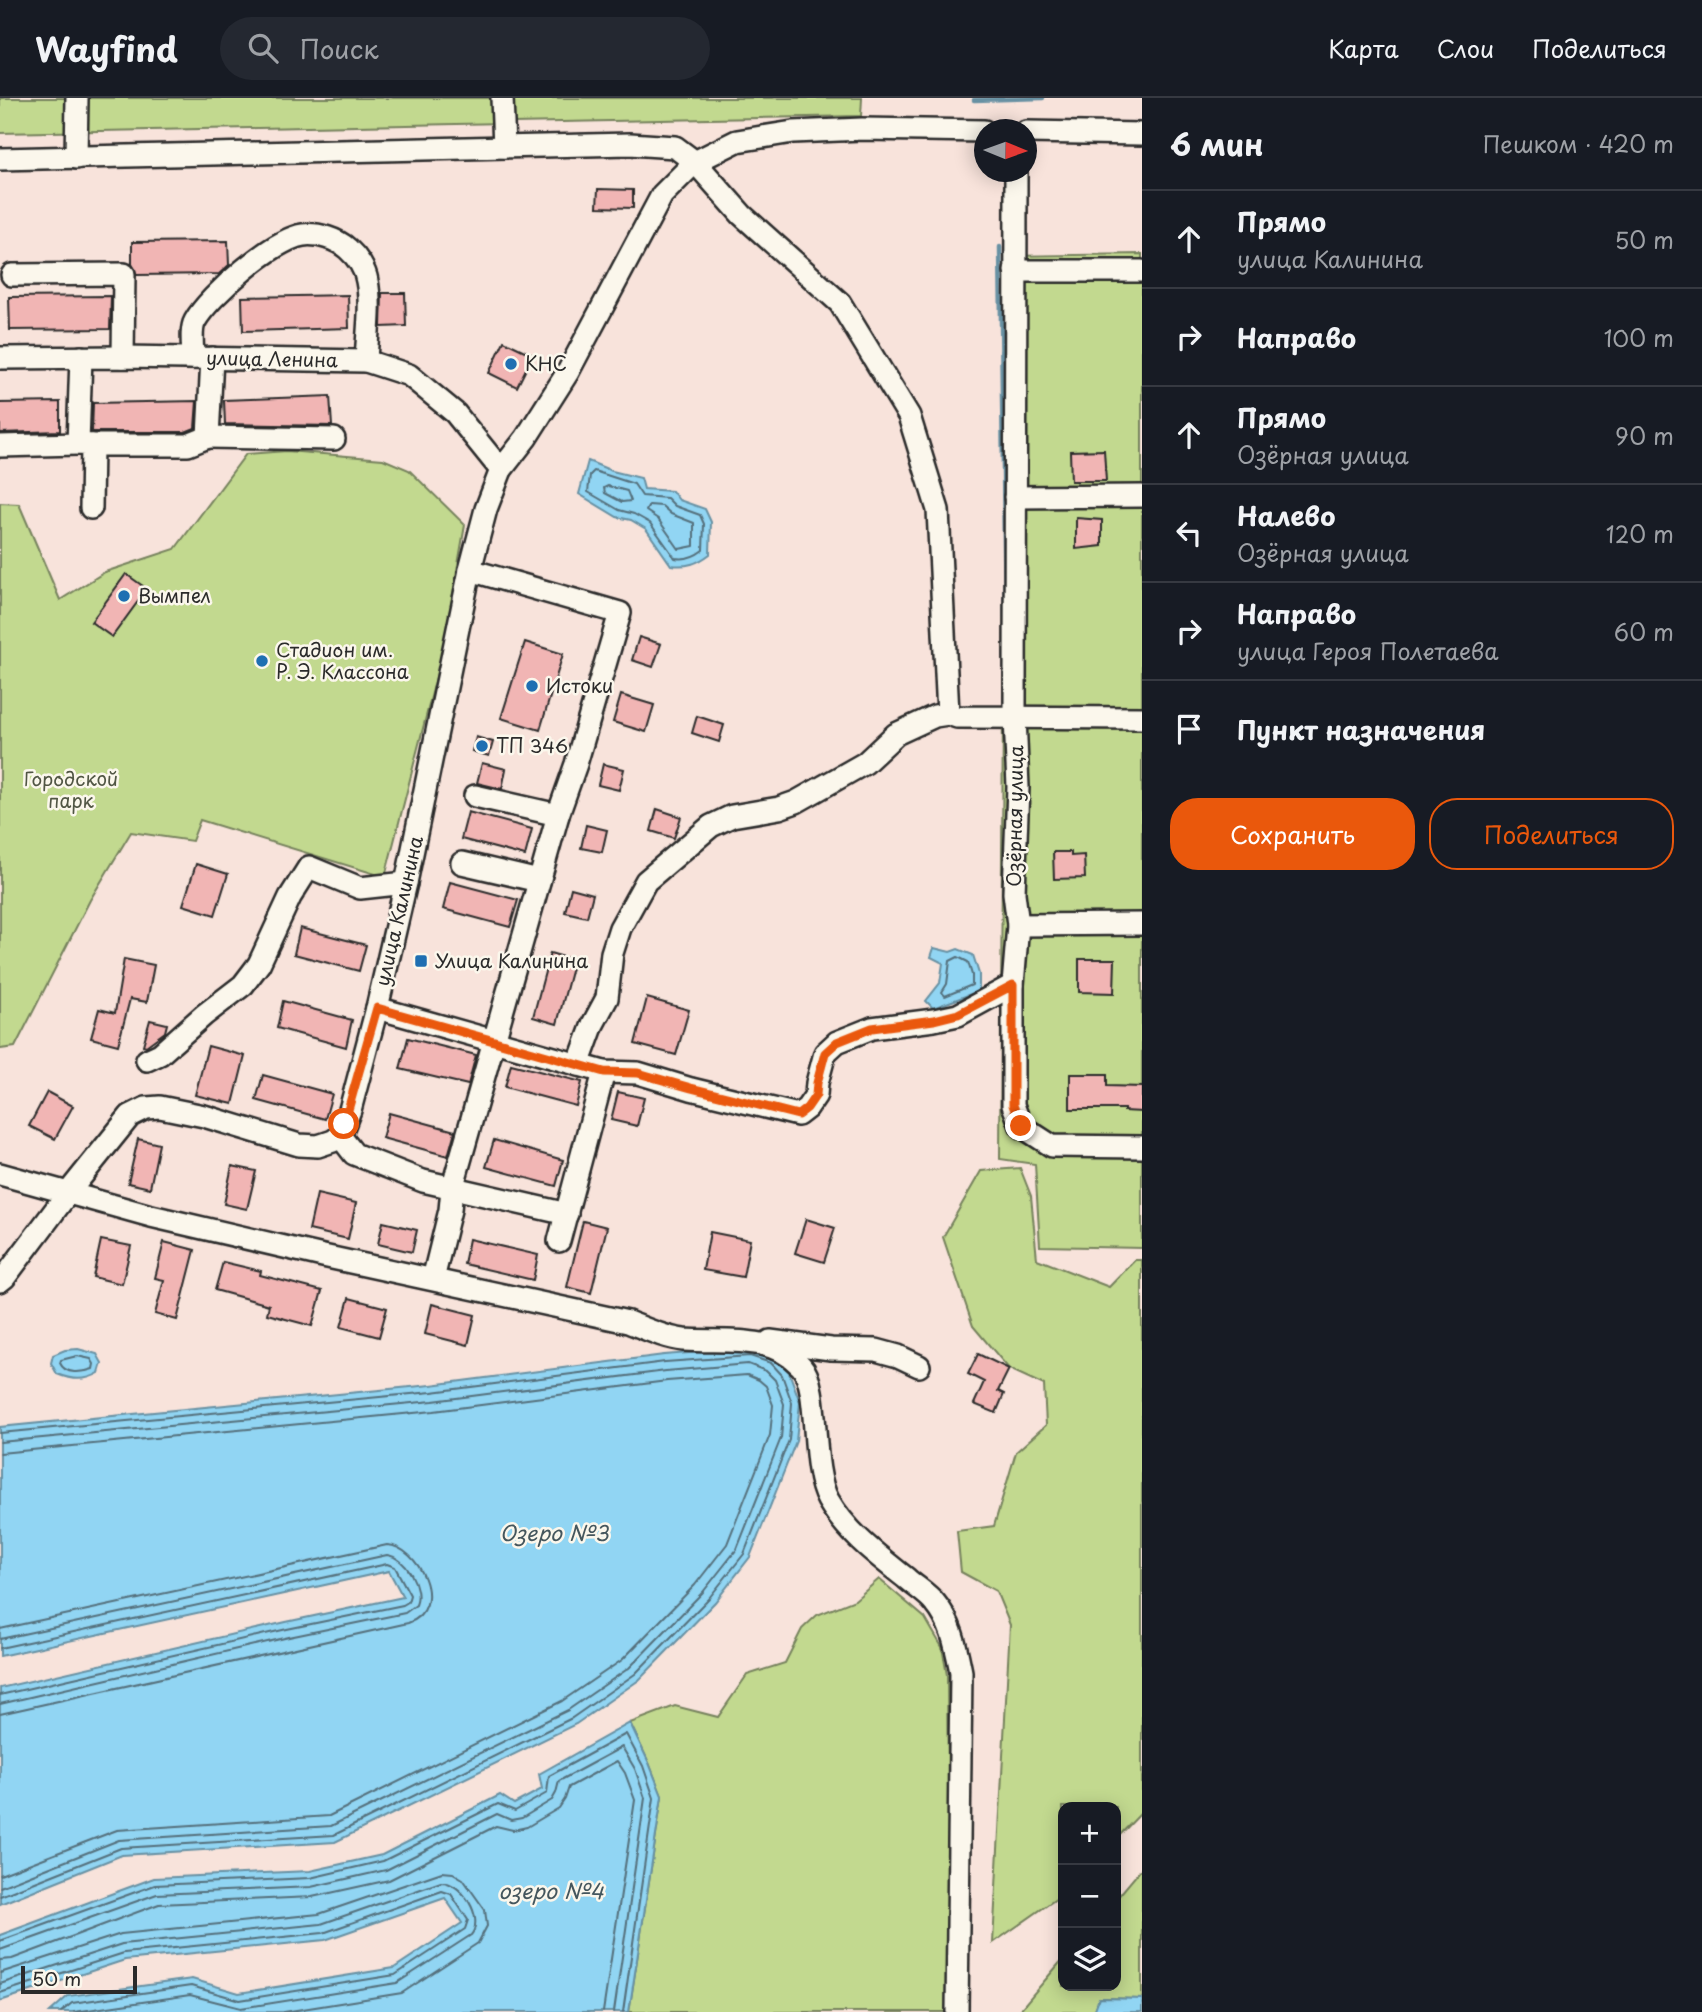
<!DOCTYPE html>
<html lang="ru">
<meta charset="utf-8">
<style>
:root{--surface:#171b24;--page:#242831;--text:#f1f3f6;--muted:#9ea1a6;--line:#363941;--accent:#ea580c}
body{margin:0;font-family:"Playpen Sans",sans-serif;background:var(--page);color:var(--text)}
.controls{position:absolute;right:21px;bottom:21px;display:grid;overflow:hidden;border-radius:14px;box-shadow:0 4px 18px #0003}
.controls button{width:63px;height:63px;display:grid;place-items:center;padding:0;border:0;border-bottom:2px solid var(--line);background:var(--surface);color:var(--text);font:35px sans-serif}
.compass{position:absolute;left:974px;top:21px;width:63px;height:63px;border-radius:50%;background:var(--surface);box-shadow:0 4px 18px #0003;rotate:91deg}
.scale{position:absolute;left:21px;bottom:18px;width:116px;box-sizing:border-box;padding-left:7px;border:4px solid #2b2b2b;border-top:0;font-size:19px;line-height:24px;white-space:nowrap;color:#2b2b2b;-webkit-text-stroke:5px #fbf7ec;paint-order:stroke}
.stop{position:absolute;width:21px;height:21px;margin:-16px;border:5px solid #ea580c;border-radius:50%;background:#fff}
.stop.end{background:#ea580c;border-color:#fff;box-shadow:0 2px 7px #0008}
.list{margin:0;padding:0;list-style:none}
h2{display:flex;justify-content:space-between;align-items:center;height:91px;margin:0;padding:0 28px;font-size:30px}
h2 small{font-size:23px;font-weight:400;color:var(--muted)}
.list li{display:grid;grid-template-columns:46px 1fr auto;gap:21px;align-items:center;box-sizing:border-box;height:98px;padding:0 28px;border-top:2px solid var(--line)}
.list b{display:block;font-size:26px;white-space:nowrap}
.list p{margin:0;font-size:23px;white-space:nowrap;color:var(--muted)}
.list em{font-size:23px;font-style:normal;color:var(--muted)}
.actions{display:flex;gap:14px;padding:21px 28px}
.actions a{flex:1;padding:16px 0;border:2px solid var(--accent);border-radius:28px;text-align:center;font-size:24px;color:var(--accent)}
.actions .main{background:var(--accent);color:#fff}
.icon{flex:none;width:38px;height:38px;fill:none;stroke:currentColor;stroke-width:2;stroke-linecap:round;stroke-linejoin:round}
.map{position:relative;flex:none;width:1142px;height:1914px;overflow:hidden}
header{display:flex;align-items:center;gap:42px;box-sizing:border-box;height:98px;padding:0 35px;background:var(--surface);border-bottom:2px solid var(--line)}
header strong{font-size:33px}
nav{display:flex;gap:38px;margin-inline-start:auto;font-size:24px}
.search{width:490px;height:63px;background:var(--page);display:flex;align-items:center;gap:18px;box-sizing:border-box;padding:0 24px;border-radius:38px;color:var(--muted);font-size:26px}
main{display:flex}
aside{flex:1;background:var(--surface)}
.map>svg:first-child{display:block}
</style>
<header>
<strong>Wayfind</strong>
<div class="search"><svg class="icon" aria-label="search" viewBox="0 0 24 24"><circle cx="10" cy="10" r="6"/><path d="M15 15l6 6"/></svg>Поиск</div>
<nav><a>Карта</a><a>Слои</a><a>Поделиться</a></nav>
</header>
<main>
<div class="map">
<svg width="1142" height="1914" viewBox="0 0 1142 1914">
<rect width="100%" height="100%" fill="#f8e3db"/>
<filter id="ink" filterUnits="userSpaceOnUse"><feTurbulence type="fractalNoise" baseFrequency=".0143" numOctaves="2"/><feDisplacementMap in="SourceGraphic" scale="14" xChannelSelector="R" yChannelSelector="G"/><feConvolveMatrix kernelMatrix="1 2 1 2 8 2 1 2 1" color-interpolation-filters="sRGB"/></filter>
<g filter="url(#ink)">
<!-- green -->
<g fill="#c2d98f" stroke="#76825d" stroke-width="2">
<polygon points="0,0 862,0 861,18 0,35"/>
<polygon points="1142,156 1142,1150 1040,1148 1035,1066 1000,1061 1006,158"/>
<polygon points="287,353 383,361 409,372 465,427 443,552 385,779 200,722 192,743 131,734 90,802 15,949 0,951 0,405 19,406 60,502 105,474 175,451 246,356"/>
<polygon points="1020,1070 1031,1098 1037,1161 1109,1189 1135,1162 1142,1162 1142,1714 1116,1741 1116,1709 1063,1709 1063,1796 993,1845 1010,1527 996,1493 961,1474 957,1433 994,1428 1016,1354 1046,1327 1044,1287 1009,1271 973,1228 943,1139 981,1073"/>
<polygon points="879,1481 925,1520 942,1549 947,1577 950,1914 629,1914 662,1698 649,1665 630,1625 675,1608 718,1619 747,1577 785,1565 802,1531 817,1517 855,1502"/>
<polygon points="1142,1770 1142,1901 1100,1900 1094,1914 1018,1914 1063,1861 1063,1888 1116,1888 1116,1801"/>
</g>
<!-- water -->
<g fill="#91d5f3" stroke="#6891a3" stroke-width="2">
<path d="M588,363l24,10 29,7 3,11 28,2 7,9 26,9 6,13 -1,32c-13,10 -23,13 -39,11l-25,-36 -15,-9 -14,-3 -38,-23z"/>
<polygon points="934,850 950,854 958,851 973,857 979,876 979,893 933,910 926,903 940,885 943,865 931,859"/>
<polygon points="752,1250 774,1259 789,1274 800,1304 796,1343 750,1459 715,1504 639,1582 576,1626 335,1744 122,1757 0,1806 0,1590 286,1524 403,1499 389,1473 0,1558 0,1329 431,1287 664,1257"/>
<path d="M78,1251l19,5 5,9 -3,10c-13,8 -28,7 -42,1l-6,-11 2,-8 12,-5z"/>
<polygon points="630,1625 649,1665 662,1698 629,1914 50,1914 68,1898 192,1881 239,1895 394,1870 462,1825 445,1800 325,1842 125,1862 0,1903 0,1837 154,1780 310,1773 382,1757 500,1697 514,1706 542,1691 539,1676"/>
<polygon points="1099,1900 1142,1901 1142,1914 1094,1914"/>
</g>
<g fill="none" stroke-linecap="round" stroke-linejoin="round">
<!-- shore -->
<g stroke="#546f7b" stroke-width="2">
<path d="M594,373l40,13 8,12 25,2 8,8 25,9 4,9 -1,26c-9,7 -17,10 -28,8l-25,-35 -16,-9 -15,-4 -31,-18 2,-17z"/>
<polygon points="608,388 627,393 631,403 622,404 605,395 604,390"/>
<polygon points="649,407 662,408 671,416 694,425 694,448 679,451 658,421 646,413"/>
<polygon points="958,859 968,864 972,877 972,887 945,898 942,894 947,886 950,863"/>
<path d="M77,1258l14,3 3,5 -1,5c-11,4 -28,6 -33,-6l1,-3z"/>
<polyline points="0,1335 432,1294 665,1264 750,1258 771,1265 782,1277 792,1305 789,1342 744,1456 709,1500 635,1576 572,1620 334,1737 121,1750 0,1798"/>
<polyline points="0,1344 433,1303 666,1273 748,1266 766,1273 775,1282 784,1306 781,1340 737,1451 703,1494 629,1570 568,1612 331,1728 119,1742 0,1789"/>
<polyline points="0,1355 434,1313 667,1283 747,1277 759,1282 766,1288 773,1307 770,1337 727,1446 695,1487 622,1562 562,1603 329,1718 117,1732 0,1777"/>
<path d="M0,1531l387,-84c31,1 63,63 21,78l-408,91"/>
<path d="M0,1541l387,-84c19,2 36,33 29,50l-11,8 -116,24 -289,67"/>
<polyline points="0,1550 387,1466 395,1469 410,1497 408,1504 403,1507 287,1531 0,1597"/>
<polyline points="0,1843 155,1787 310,1780 383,1763 498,1706 515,1713 547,1695 549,1678 626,1636 643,1668 654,1700 623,1914"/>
<polyline points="0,1852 157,1796 311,1789 386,1772 497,1716 511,1722 522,1720 552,1702 556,1695 559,1683 622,1649 635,1671 645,1700 614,1914"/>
<polyline points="0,1862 12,1861 159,1806 312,1799 389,1782 496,1728 513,1732 527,1729 559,1710 565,1701 569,1689 617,1663 625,1675 635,1702 603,1914"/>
<polyline points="0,1875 121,1836 319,1816 442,1774 453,1775 463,1781 485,1812 487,1828 478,1845 402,1895 284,1914"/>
<path d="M0,1886l122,-40 199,-20 120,-42c21,0 44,36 30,53l-74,48 -156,25 -51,-13 -116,17"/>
<polyline points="0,1895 124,1855 323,1835 442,1793 451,1796 468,1822 465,1831 395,1877 240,1902 191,1888 72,1905 61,1914"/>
</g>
<!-- stream -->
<g stroke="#6891a3" stroke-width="4.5">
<polyline points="974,2 1043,0"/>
<polyline points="1000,149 1005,519"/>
</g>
</g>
<!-- building -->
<g fill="#f1b5b4" stroke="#2b2b2b" stroke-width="2">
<polygon points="598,91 633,92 633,110 597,109"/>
<polygon points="228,143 229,167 219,176 137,177 132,166 132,144"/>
<polygon points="382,195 405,195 406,228 381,229"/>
<polygon points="348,197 349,230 243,233 242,199"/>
<polygon points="111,198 110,231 10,232 9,199"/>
<polygon points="504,243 533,257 517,289 489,275"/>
<polygon points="330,298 332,328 225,326 224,302"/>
<polygon points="197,303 195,330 185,334 92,334 93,305"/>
<polygon points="60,304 60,333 0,335 0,305"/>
<polygon points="1104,352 1106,383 1071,383 1070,353"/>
<polygon points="1076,420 1102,422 1102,448 1076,451"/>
<polygon points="126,476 147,491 112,539 91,524"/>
<polygon points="639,539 661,546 653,569 632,562"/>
<polygon points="525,544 563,556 540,632 501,620"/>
<polygon points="621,597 654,607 646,634 613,624"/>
<polygon points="697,618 724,627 719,644 692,635"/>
<polygon points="476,639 493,644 489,658 472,653"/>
<polygon points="482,665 506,671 502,691 477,685"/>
<polygon points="603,666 624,671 619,692 598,687"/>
<polygon points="657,711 681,719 674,740 651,733"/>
<polygon points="468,714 532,731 525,758 461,741"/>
<polygon points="586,727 607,732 602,754 581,750"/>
<polygon points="1053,754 1071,754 1071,758 1084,757 1085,780 1054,781"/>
<polygon points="196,766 228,776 215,817 183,807"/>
<polygon points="450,784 518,802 510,829 443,811"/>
<polygon points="571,790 593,796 587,819 565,814"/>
<polygon points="300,830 366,847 359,873 294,856"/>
<polygon points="550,855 574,862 557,926 533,919"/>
<polygon points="124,861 154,867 147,904 130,901 118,947 91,940 99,911 115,915"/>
<polygon points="1079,861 1115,861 1114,895 1079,894"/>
<polygon points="647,900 689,912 676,957 635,946"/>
<polygon points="283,903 352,922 346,949 277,930"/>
<polygon points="150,922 167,926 165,934 146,948 143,947"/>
<polygon points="408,940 476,957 468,987 400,971"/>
<polygon points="208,948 245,958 233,1006 195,997"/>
<polygon points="511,966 582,984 576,1008 505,989"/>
<polygon points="1070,976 1107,976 1107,988 1142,989 1142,1014 1124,1013 1124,1011 1070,1011"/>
<polygon points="263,977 332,996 325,1021 256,1002"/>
<polygon points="47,994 73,1008 55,1041 29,1028"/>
<polygon points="618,994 644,1000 637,1028 611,1022"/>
<polygon points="389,1015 455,1033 448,1058 382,1040"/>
<polygon points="138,1041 159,1046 150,1090 128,1085"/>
<polygon points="494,1042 563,1062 556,1088 486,1069"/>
<polygon points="232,1068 256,1073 247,1111 224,1106"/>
<polygon points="317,1096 356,1105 348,1141 309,1132"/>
<polygon points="806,1121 835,1130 824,1164 795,1155"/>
<polygon points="583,1123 607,1129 591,1195 567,1189"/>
<polygon points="383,1124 417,1132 412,1154 378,1146"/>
<polygon points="710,1134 750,1142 743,1179 703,1172"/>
<polygon points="469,1141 538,1157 533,1182 464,1166"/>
<polygon points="101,1142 131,1148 122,1186 93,1179"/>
<polygon points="164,1144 195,1152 177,1222 155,1216 164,1182 155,1180"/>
<polygon points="223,1164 261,1173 260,1177 322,1193 312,1228 267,1216 269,1207 215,1192"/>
<polygon points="349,1200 387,1210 379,1239 341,1229"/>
<polygon points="432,1206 475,1217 468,1247 425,1236"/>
<polygon points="978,1256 1009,1271 998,1293 1004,1296 996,1315 974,1306 984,1284 968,1276"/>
</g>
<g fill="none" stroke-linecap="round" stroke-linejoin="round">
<!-- minor casing -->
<g stroke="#2b2b2b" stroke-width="26">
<g id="minor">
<polyline points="502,0 504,49"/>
<polyline points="1026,34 1142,36"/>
<polyline points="76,60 77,0"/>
<polyline points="0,61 630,46 675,49 695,64 742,117 840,205 909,318 938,412 948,616"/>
<polyline points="1015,173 1142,173"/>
<polyline points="12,177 124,176 123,259"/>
<polyline points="81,259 78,346 92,347 91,410"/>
<polyline points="0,260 123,259 366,263 409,277 455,315 501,372"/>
<path d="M193,260c0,-10 -3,-28 2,-37 14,-25 79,-82 108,-86 15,-2 34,4 45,14 9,8 17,20 19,32 5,25 0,54 -1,80"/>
<polyline points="212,260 208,339 334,341"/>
<polyline points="92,347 188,347 208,339"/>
<polyline points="0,348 78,346"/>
<polyline points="1015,399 1142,398"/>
<polyline points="475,698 558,717"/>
<polyline points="462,765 539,783"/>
<polyline points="1018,827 1142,826"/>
<polyline points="1013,887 1013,1007 1021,1028 1052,1048 1142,1049"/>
<polyline points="377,910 604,974 638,975 691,991 798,1017 807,1010 816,997 817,985 825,955 837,944 872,930 934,922 958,917 1013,887 1018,827 1014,795 1018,689 1015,619 1016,74"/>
<polyline points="147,962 160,956 204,917 243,887 259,866 290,799 309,769 360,790 406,785"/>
<polyline points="578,967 593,926 607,900 612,855 620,830 646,783 711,728 732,718 779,710 796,704 865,665 896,636 935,618 948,616 957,619 1142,620"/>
<polyline points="340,1038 354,1056 423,1083 567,1116"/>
<path d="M0,1076l151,42 172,40 305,66c18,7 37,16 56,18 40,3 86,-7 117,26 20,21 8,99 27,134 19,33 49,55 79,79 9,8 21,15 28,24 17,20 21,44 26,69l-4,340"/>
<polyline points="559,1143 604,974"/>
<polyline points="433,1181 450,1112 452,1091 558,717 576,666 620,515 470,472"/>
<polyline points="0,1183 5,1179 68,1095 130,1018 146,1010 160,1009 204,1018 299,1047 318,1048 333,1043 340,1038 350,1012 377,910 406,785 470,472 486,411 501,372 526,340 568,274 662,97 695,64 737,43 793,34 862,31 984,33"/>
<polyline points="770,1243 831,1251 876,1252 898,1258 919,1268"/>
</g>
</g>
<!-- minor -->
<use href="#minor" stroke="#fbf7ec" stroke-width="21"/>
</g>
</g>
<g fill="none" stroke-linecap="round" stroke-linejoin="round" filter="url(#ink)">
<!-- route -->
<polyline stroke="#ea580c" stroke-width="9" points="344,1026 377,910 604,974 638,975 691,990 798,1017 807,1010 816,997 817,985 825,955 837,944 872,930 934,922 958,916 1013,887 1013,1007 1021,1028"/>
</g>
<!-- markers -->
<g fill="#1f6fb2" stroke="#fbf7ec" stroke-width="2.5">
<circle cx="511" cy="266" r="7"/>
<circle cx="124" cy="498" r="7"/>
<circle cx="262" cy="563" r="7"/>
<circle cx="532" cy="588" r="7"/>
<circle cx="482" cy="648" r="7"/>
<rect x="414" y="856" width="14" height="14" rx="3.5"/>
</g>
<g text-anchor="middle" stroke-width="5" stroke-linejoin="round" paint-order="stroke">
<!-- street labels -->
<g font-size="19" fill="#2b2b2b" stroke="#fbf7ec">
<text transform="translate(272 261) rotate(1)" y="7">улица Ленина</text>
<text transform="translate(1015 718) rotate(-89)" y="7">Озёрная улица</text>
<text transform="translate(399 813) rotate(-77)" y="7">улица Калинина</text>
</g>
<!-- poi labels -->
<g font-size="19" fill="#2b2b2b" stroke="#fbf7ec" text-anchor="start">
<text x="525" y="273">КНС</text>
<text x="138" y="505">Вымпел</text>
<text x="276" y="559">Стадион им.<tspan x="276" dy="22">Р. Э. Классона</tspan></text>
<text x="546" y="595">Истоки</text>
<text x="496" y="655">ТП 346</text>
<text x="435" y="870">Улица Калинина</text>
</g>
<!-- park labels -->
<g font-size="19" fill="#515644" stroke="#fbf7ec">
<text x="71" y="688">Городской<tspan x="71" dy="22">парк</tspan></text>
</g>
<!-- water labels -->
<g font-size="21" font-style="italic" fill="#44565d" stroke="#fbf7ec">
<text x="554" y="1443">Озеро №3</text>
<text x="551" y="1801">озеро №4</text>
</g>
</g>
</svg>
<div class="controls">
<button>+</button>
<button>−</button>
<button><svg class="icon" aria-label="layers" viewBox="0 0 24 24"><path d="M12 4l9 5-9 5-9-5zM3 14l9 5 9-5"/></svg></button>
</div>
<svg class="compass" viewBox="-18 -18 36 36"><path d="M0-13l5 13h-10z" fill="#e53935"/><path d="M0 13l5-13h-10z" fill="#9ea1a6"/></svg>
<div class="scale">50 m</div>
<div class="stop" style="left:344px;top:1026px"></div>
<div class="stop end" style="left:1021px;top:1028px"></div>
</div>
<aside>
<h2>6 мин<small>Пешком · 420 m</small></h2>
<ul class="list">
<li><svg class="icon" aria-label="ahead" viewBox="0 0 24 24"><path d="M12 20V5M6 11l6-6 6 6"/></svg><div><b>Прямо</b><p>улица Калинина</p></div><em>50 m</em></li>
<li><svg class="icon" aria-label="right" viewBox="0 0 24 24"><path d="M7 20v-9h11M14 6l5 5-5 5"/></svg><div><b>Направо</b></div><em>100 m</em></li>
<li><svg class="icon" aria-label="ahead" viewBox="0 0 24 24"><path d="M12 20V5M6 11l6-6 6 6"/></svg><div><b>Прямо</b><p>Озёрная улица</p></div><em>90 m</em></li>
<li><svg class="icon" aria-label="left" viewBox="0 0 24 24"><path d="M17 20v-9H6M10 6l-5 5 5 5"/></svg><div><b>Налево</b><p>Озёрная улица</p></div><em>120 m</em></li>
<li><svg class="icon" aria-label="right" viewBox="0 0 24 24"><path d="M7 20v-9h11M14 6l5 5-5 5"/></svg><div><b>Направо</b><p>улица Героя Полетаева</p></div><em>60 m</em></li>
<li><svg class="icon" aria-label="arrive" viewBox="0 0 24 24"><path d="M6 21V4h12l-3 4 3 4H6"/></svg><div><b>Пункт назначения</b></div></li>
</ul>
<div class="actions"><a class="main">Сохранить</a><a>Поделиться</a></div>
</aside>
</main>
